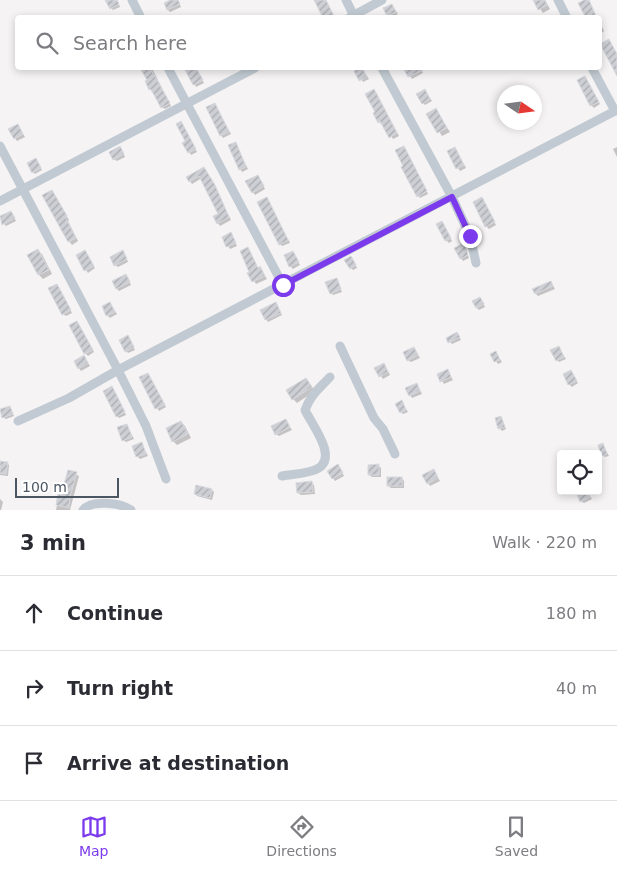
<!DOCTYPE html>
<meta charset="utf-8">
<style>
:root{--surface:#fff;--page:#f7f7f7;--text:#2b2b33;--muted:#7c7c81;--line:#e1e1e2;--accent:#7c3aed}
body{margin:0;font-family:"DejaVu Sans",sans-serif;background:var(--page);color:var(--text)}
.controls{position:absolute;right:15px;bottom:15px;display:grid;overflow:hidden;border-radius:5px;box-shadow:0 2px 8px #0003}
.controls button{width:45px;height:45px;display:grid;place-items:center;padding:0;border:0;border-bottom:1px solid var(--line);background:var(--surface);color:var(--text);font:25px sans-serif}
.compass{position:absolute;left:497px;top:85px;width:45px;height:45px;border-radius:50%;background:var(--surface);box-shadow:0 2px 8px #0003;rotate:103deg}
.scale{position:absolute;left:15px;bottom:12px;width:104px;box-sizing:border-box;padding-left:5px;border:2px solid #4a5661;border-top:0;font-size:14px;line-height:18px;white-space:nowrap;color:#4a5661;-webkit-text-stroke:4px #fff;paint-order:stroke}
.stop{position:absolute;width:15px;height:15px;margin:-11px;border:4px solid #7c3aed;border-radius:50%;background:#fff}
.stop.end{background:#7c3aed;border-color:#fff;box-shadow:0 1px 5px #0008}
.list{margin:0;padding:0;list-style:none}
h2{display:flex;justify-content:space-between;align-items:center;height:65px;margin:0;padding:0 20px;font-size:21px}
h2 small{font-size:16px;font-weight:400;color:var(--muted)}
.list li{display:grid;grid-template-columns:32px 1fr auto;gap:15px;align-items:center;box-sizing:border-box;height:75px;padding:0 20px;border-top:1px solid var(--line)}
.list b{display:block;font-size:19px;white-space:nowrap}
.list em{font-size:16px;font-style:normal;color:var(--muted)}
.icon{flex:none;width:28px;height:28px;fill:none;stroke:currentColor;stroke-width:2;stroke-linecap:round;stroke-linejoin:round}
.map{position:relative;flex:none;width:617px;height:510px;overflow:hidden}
.search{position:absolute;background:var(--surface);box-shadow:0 2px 8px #0003;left:15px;right:15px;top:15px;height:55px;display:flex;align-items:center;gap:12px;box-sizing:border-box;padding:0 18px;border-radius:5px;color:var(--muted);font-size:19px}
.sheet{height:290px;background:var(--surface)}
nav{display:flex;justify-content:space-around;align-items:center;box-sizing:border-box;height:70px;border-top:1px solid var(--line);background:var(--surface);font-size:14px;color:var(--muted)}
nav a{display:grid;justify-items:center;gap:2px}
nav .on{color:var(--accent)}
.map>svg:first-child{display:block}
</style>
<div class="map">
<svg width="617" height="510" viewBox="0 0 617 510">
<defs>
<pattern id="building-hatch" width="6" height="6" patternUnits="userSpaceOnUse" patternTransform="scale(1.25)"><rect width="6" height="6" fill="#cdcfd5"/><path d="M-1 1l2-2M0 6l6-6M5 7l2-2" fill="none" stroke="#a8abb0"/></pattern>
</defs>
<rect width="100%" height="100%" fill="#f5f3f3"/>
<!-- shadow -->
<g fill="#0003">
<polygon points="106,0 117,0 120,7 113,10"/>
<polygon points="173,0 178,0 181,7 170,12 168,10"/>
<polygon points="534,0 545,0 550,9 543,13"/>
<polygon points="392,5 398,14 390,18 388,15"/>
<polygon points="600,22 604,31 600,34"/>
<polygon points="141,68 152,68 171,106 165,109 162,107 150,89 148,81"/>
<polygon points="186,68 196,68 204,83 196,87"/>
<polygon points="354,68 362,68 369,79 363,82"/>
<polygon points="404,68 420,68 423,73 412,79"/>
<polygon points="585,78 600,104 594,108 591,105"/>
<polygon points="425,91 432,101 425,105 423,103"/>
<polygon points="376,92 399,136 393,139 383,123 381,124 379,122"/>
<polygon points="215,104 231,134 223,138 221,135"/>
<polygon points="435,110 450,132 442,136 428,114"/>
<polygon points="181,123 197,152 191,155 184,143 187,141"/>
<polygon points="18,126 25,137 17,141 15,138"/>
<polygon points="235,143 248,169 242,172 235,160"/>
<polygon points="404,147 428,194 420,198 405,167"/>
<polygon points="617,147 617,157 613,149"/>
<polygon points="455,148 466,168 460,171 448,152"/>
<polygon points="122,150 125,157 117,161 114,159"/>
<polygon points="38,162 42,170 35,174 33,172"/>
<polygon points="206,171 231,220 220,226 218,223 220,214 202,178 192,184 190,181"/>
<polygon points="258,176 265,189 255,195 253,192"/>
<polygon points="52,191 69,220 68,221 78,241 72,245 69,241"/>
<polygon points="267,199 290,243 282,246 280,244"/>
<polygon points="482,199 496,225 489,229 486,226"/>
<polygon points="11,212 16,221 6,226 0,218"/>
<polygon points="442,222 452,241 449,243 446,240"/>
<polygon points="231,234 237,246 230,249 223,237"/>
<polygon points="464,244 469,258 463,261 461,258"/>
<polygon points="38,251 42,254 52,274 43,279 39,275 29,255"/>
<polygon points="85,252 95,268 88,273 77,256"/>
<polygon points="293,252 300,265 293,269 290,266"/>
<polygon points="125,254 128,262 118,267 115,265"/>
<polygon points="353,260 357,268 353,270 351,268"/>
<polygon points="260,268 267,279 256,284 249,273"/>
<polygon points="128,278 131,285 119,291 117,289"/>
<polygon points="336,279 342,292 333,295 331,293"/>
<polygon points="551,282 555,289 538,296 536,294 534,290"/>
<polygon points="57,285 72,313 66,316 63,314"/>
<polygon points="482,301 485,307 479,310 477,308"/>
<polygon points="110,303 117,314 110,318 107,315"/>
<polygon points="275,303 282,315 268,322 261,310"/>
<polygon points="77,322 94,352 88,356 85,353"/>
<polygon points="459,336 461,340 452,344 450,342"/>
<polygon points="128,337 135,350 128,353 126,351"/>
<polygon points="558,347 566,359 559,362 557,360"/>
<polygon points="414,348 420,358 411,362 408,360"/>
<polygon points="496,353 502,362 498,364 492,355"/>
<polygon points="84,357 90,366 81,371 79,368"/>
<polygon points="386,367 390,375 383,379 376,368"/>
<polygon points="447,370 453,380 444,384 438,374"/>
<polygon points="571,372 578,383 572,387 569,384"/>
<polygon points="148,374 166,407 159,411 141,378"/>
<polygon points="306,379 315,391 297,403 293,399"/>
<polygon points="417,384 422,394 412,398 410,395"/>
<polygon points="112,388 126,415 119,418 117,416"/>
<polygon points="402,402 408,412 403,414 401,412"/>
<polygon points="10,407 14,416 6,419 3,417"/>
<polygon points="501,417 506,429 502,431 499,428"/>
<polygon points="285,420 292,430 279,436 276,434"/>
<polygon points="181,422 185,426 191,438 177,445 173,441"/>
<polygon points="127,425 134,439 126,442 123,440"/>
<polygon points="142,444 148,456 140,459 137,456"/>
<polygon points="603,445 609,456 605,457 602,455"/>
<polygon points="0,462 7,463 9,465 8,476 0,475"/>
<polygon points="379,466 381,468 381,477 372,477 369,475"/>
<polygon points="340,468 344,476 335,481 329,471"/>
<polygon points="69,471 79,476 70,510 56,510 59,496 62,496"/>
<polygon points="434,471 440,481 430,486 424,476"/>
<polygon points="402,478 404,481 404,488 391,488 388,486"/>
<polygon points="311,482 314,485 315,494 301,495 298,493"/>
<polygon points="212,490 214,492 212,500 197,496 195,494"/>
<polygon points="587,491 592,499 584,503 581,501"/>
<polygon points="0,499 3,502 1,510 0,510"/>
</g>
<!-- building -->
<g fill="url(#building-hatch)" stroke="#d7d9de">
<polygon points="105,0 117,0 119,4 110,9"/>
<polygon points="170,0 178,0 180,4 167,10 164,3"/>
<polygon points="314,0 326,0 335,18 323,18"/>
<polygon points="533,0 545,0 547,5 538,10"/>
<polygon points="584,0 589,0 597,18 586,18 578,3"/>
<polygon points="392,4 396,12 387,16 383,8"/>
<polygon points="609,39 617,54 617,76 600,44"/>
<polygon points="140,68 150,68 170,103 161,108 151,89 149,90 145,81 147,80"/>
<polygon points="184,68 196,68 203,80 193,85"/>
<polygon points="360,68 362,68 367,77 359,81 354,71"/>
<polygon points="403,68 427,68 408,77"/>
<polygon points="585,76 599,102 590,106 577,80"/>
<polygon points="374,89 397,133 389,138 380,121 378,123 373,113 375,112 365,94"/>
<polygon points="425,89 430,99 422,104 416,94"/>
<polygon points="215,103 229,132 220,136 206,107"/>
<polygon points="436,108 447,128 437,133 426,114"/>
<polygon points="181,121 196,149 188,153 182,143 185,141 176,124"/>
<polygon points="18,124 23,134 14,139 8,129"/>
<polygon points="236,142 246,167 239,170 228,145"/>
<polygon points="120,146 124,154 113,160 109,152"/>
<polygon points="404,146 427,191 417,197 401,167 403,166 395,150"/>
<polygon points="455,147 464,165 456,169 447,151"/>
<polygon points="36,158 41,168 32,173 27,163"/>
<polygon points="204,167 215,185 229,217 217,224 213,216 218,214 199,176 189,182 186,177"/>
<polygon points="258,175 264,186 252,193 245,181"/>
<polygon points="52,190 67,216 65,217 76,238 68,242 42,195"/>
<polygon points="267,197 288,240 279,245 257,202"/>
<polygon points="482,197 495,222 485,227 473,202"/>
<polygon points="11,211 15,218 2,225 0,216"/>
<polygon points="442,221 451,238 445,241 436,224"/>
<polygon points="231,232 236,243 226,247 222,237"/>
<polygon points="464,243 468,255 460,259 454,248"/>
<polygon points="248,247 258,268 260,266 265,276 252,282 247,273 249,272 240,251"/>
<polygon points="38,249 49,270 38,275 27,255"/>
<polygon points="85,250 94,266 84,271 76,255"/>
<polygon points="123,250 127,259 114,266 110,257"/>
<polygon points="293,251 299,262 289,267 284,255"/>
<polygon points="351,256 356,265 350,269 344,260"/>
<polygon points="126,274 130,282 116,289 112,281"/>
<polygon points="337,278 341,289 330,294 325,282"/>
<polygon points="551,281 553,286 535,294 532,289"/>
<polygon points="57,284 71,310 62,315 48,288"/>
<polygon points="480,297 484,304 476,308 472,301"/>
<polygon points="110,302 115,312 106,316 102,306"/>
<polygon points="276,302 281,313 265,320 260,310"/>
<polygon points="77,321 93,350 84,354 69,325"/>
<polygon points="457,332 460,337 448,343 446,338"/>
<polygon points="128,335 134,347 125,352 119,340"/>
<polygon points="559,346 564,357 556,361 550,350"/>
<polygon points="414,347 418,355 407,361 403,352"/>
<polygon points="496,351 500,360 494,362 490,354"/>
<polygon points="84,355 88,363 78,369 74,361"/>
<polygon points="384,363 388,372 379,377 374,368"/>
<polygon points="448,369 451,377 440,382 437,374"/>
<polygon points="571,370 577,381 568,385 563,374"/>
<polygon points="148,373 165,405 155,409 139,377"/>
<polygon points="306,378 312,387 292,400 286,390"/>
<polygon points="417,383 420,391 409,396 405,388"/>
<polygon points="112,386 125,412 116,417 103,391"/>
<polygon points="402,400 406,410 400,413 395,404"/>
<polygon points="10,406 13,414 2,418 0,409"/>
<polygon points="501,416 505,427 498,429 495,418"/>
<polygon points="286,419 290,427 275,435 271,426"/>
<polygon points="181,421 188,434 172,442 166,428"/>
<polygon points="127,424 132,437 122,441 117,427"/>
<polygon points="142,442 146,454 136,457 132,446"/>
<polygon points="603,443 607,454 601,456 598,445"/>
<polygon points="0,461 8,462 6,474 0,473"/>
<polygon points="338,464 343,473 332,479 327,471"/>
<polygon points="379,464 379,475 368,475 368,465"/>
<polygon points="434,469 438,478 427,484 422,475"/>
<polygon points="68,470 77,472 70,497 69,508 56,505 58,494 61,495"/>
<rect x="387" y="477" width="15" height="9"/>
<polygon points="312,481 313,492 297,493 296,483"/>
<polygon points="196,485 212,489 210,498 194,494"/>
<polygon points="581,491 588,491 590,497 580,502 577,494"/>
</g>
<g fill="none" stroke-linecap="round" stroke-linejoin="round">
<!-- minor -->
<g stroke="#c1cad2" stroke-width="9">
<polyline points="132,0 141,18"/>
<polyline points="346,0 355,18"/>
<polyline points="558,0 567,18"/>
<polyline points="349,18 382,0"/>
<polyline points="168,68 283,285"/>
<polyline points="382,68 452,197 470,236 476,263"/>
<polyline points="592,68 615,111"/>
<polyline points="0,146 118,370 146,426 166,479"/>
<polyline points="0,201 255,68"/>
<polyline points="340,346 374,418 383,429 395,454"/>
<polyline points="18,421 69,398 118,370 617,110"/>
<path d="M282,476c10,-2 25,-2 35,-7 22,-11 -5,-44 -12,-59 6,-16 14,-21 25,-33"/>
<path d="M83,510c9,-11 38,-7 48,0"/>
</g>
</g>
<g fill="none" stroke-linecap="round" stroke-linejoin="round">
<!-- route -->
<polyline stroke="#7c3aed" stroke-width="6" points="283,285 452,197 470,236"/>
</g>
</svg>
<div class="controls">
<button><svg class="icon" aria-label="locate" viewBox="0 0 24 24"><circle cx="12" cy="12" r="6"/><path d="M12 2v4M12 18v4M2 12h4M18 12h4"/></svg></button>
</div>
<svg class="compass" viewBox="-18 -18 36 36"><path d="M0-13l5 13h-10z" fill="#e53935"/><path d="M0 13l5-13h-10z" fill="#7c7c81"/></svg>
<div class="scale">100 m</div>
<div class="stop" style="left:283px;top:285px"></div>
<div class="stop end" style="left:470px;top:236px"></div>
<div class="search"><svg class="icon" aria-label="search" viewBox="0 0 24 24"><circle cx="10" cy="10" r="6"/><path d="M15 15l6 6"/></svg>Search here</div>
</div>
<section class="sheet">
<h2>3 min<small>Walk · 220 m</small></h2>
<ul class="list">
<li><svg class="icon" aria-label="ahead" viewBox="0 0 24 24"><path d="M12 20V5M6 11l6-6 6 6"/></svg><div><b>Continue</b></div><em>180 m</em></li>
<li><svg class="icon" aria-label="right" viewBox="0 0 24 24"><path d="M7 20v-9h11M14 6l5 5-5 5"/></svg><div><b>Turn right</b></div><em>40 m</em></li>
<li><svg class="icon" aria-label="arrive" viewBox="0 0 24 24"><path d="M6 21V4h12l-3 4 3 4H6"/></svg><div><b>Arrive at destination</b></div></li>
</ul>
</section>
<nav>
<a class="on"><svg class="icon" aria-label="map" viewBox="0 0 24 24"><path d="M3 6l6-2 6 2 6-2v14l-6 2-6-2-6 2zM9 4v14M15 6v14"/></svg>Map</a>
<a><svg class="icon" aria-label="directions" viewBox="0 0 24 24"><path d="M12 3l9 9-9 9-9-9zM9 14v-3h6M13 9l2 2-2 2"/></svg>Directions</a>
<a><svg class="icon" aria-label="saved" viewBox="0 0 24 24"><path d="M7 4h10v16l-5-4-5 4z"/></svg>Saved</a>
</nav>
